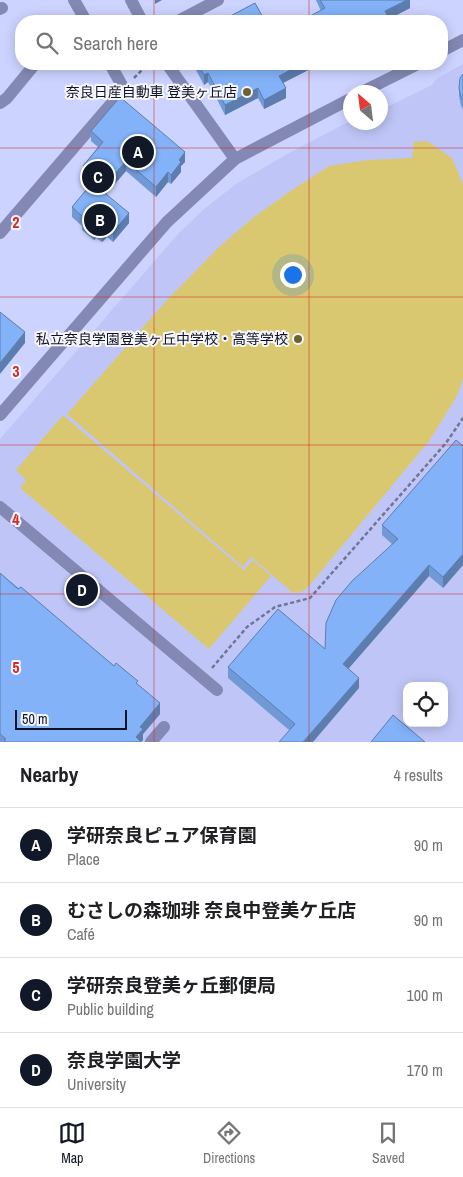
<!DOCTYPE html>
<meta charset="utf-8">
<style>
:root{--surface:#fff;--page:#f2f2f2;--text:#202124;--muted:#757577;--line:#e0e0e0;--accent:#111827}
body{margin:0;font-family:"Archivo Narrow","Noto Sans JP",sans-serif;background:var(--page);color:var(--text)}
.controls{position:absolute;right:15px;bottom:15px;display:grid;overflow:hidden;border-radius:10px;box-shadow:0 2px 12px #0003}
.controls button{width:45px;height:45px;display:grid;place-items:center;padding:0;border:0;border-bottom:1px solid var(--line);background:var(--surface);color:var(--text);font:25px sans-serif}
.compass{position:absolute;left:343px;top:85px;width:45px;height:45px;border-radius:50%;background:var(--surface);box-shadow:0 2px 12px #0003;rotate:332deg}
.scale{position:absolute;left:15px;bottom:12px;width:112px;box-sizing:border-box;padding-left:5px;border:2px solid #101225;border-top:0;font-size:14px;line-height:18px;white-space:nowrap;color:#101225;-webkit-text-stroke:4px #f6f7fd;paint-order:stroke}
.you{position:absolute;left:292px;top:274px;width:18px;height:18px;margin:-12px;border:4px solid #fff;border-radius:50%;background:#1a73e8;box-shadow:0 0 0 8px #1a73e833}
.badge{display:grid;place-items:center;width:32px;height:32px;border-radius:50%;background:var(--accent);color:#fff;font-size:16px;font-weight:700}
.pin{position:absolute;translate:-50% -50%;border:2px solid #fff;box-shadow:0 1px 5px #0006}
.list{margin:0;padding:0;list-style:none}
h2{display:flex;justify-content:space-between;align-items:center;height:65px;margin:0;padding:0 20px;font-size:21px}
h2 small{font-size:16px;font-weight:400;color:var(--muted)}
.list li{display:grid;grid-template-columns:32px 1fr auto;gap:15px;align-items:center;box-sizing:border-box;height:75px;padding:0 20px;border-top:1px solid var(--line)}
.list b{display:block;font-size:19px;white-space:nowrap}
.list p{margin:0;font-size:16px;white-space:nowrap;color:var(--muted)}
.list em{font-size:16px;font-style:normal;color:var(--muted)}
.icon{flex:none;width:28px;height:28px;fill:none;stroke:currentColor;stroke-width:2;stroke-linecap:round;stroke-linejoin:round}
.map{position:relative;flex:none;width:463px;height:742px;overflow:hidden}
.search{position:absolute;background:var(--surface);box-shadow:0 2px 12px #0003;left:15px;right:15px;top:15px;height:55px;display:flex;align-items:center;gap:12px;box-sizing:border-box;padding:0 18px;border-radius:20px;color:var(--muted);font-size:19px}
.sheet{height:365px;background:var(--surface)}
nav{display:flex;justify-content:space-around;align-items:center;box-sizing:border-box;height:70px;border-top:1px solid var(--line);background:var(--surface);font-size:14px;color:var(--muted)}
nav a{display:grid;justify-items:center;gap:2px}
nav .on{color:var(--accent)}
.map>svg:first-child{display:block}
</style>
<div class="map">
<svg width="463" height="742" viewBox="0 0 463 742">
<rect width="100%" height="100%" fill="#ccd3ff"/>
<!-- built -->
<path fill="#bfc6f7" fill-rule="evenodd" d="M463,64v678h-463v-303l178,-205 26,-25 32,-25 51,-30 63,-33v1h30l1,-12 51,-25 4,-6zM407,686h37v37h-37z"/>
<!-- green -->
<g fill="#dac870">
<polygon points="427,141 452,158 463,184 463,379 457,396 429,441 314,580 304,591 293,593 251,557 243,567 67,414 167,300 220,246 254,217 289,192 329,166 368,160 412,158 414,142"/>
<polygon points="63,415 244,570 253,560 271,576 209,649 20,488 26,480 16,470"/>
</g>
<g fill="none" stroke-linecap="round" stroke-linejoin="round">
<!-- path -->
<g stroke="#707595" stroke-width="2.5" stroke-dasharray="4 2.5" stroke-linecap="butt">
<polyline points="134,78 148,64"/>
<polyline points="212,668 247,627 275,607 310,598 446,443 463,418"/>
</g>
<!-- minor -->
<g stroke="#8389b4" stroke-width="12">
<polyline points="74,0 86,21"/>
<polyline points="131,0 142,21"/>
<polyline points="0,9 2,8"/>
<polyline points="178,21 218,0"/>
<polyline points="442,51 463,40"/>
<polyline points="167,64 235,159"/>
<polyline points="362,92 418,64"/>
<polyline points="0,103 7,98 35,64"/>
<polyline points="0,233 124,89 110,64"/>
<polyline points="0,415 167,222 235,159 350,99"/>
<polyline points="0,507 217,690"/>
<polyline points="151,742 164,727"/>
</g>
</g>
<!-- wall -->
<g fill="#7199d5">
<polygon points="316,0 410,0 410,8 389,19 321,11"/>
<polygon points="196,64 320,64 283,83 286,98 264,109 258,98 225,115 208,82 204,85 196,70"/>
<polygon points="348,64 363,64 351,70"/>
<polygon points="463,74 463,109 461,106 459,96 459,88"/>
<polygon points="91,131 185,162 181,166 181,172 171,184 168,182 156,197 126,171 106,194 129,223 113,242 107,237 102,242 96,238 94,240 82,230 82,226 72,217 72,207 92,184 83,176 83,166 98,147 91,141"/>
<polygon points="463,446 463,565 443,588 429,576 348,669 359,688 289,730 228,678 228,667 325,649 392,544 382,535 382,525"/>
<polygon points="0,573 138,685 160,714 143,734 143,740 141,742 0,742"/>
</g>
<!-- shaded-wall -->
<g fill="#5c7dae">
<polygon points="155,0 162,0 155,4"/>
<polygon points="406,0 410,0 410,8 385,21 385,11"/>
<polygon points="302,64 320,64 279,85 279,76"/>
<polygon points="351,64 363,64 351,70"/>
<polygon points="208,73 208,82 204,85 204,75"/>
<polygon points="258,88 258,98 225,115 225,105"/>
<polygon points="286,88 286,98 264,109 264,100"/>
<polygon points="185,152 185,162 181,166 181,172 171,184 171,175 179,160"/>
<polygon points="126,161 126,171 101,200 101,190"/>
<polygon points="168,172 168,182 156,197 156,187"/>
<polygon points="129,213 129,223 113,242 113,232"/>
<polygon points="107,227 107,237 102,242 102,233"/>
<polygon points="96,228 96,238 94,240 94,231"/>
<polygon points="25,332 25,343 0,374 0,363"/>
<polygon points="463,554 463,565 443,588 443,577"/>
<polygon points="429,565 429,576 343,675 343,664"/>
<polygon points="359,678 359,688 313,742 303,742"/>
<polygon points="160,703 160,714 143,734 143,740 141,742 136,737 140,727"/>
</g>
<!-- building -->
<g fill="#83b2f8" stroke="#5c7dae">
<polygon points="320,0 407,0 385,11 390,21 301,21 325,8"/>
<polygon points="255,3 265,21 221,21"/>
<polygon points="198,64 302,64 279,76 286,88 264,100 258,88 225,105 208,73 204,75"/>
<polygon points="463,74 463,100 461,97 459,88 460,78"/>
<polygon points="120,97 185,152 179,160 181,162 171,175 168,172 156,187 126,161 101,190 129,213 113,232 107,227 102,233 96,228 94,231 82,221 84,218 72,207 96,178 83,166 103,142 91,131"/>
<polygon points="0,312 25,332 0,363"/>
<polygon points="456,440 463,446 463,554 443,577 429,565 343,664 359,678 303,742 279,742 295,724 228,667 278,609 325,649 326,623 336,600 352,581 398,539 382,525"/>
<polygon points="0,573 18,589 21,587 114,666 116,663 138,681 136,683 160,703 140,727 143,729 136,737 141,742 6,742 4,740 6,739 0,734"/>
<polygon points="393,715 425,742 371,742"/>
</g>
<!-- grid -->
<path fill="none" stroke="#d62828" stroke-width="1" stroke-opacity="0.55" d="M154,0v21M309,0v21M154,64v678M309,64v678M0,148h463M0,297h463M0,445h463M0,594h463"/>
<!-- markers -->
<g fill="#6d622f" stroke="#f6f7fd" stroke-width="2">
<circle cx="247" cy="92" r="5"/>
<circle cx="298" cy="339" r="5"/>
</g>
<g text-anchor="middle" stroke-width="4" stroke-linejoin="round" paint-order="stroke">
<!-- poi labels -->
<g font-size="14" fill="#101225" stroke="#f6f7fd" text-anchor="end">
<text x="237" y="97">奈良日産自動車 登美ヶ丘店</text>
<text x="288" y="344">私立奈良学園登美ヶ丘中学校・高等学校</text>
</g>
</g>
<g font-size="16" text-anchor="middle" font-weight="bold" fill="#d62828" stroke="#f6f7fd" stroke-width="4" stroke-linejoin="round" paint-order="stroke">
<text x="16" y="228">2</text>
<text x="16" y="377">3</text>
<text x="16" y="525">4</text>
<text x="16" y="673">5</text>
</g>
</svg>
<div class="controls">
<button><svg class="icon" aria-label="locate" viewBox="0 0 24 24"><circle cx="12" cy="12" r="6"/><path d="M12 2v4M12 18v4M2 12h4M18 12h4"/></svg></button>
</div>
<svg class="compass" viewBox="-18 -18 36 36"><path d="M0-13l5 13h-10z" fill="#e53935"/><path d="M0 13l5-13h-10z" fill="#757577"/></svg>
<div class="scale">50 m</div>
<div class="you"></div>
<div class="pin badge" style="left:138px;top:152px">A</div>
<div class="pin badge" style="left:100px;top:220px">B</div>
<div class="pin badge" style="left:98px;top:177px">C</div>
<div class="pin badge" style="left:82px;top:590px">D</div>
<div class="search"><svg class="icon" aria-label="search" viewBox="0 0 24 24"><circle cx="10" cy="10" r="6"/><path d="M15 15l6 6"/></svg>Search here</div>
</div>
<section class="sheet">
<h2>Nearby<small>4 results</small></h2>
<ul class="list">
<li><span class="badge">A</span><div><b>学研奈良ピュア保育園</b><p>Place</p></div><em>90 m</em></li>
<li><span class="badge">B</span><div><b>むさしの森珈琲 奈良中登美ケ丘店</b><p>Café</p></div><em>90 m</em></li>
<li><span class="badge">C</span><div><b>学研奈良登美ヶ丘郵便局</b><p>Public building</p></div><em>100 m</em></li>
<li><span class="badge">D</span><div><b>奈良学園大学</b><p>University</p></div><em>170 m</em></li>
</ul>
</section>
<nav>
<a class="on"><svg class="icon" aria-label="map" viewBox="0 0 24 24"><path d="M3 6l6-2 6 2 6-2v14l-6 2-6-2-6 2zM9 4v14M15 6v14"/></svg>Map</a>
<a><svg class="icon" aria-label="directions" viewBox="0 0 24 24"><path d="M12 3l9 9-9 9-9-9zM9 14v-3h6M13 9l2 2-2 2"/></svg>Directions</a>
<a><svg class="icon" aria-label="saved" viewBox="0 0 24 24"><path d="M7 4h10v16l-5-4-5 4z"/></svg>Saved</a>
</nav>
